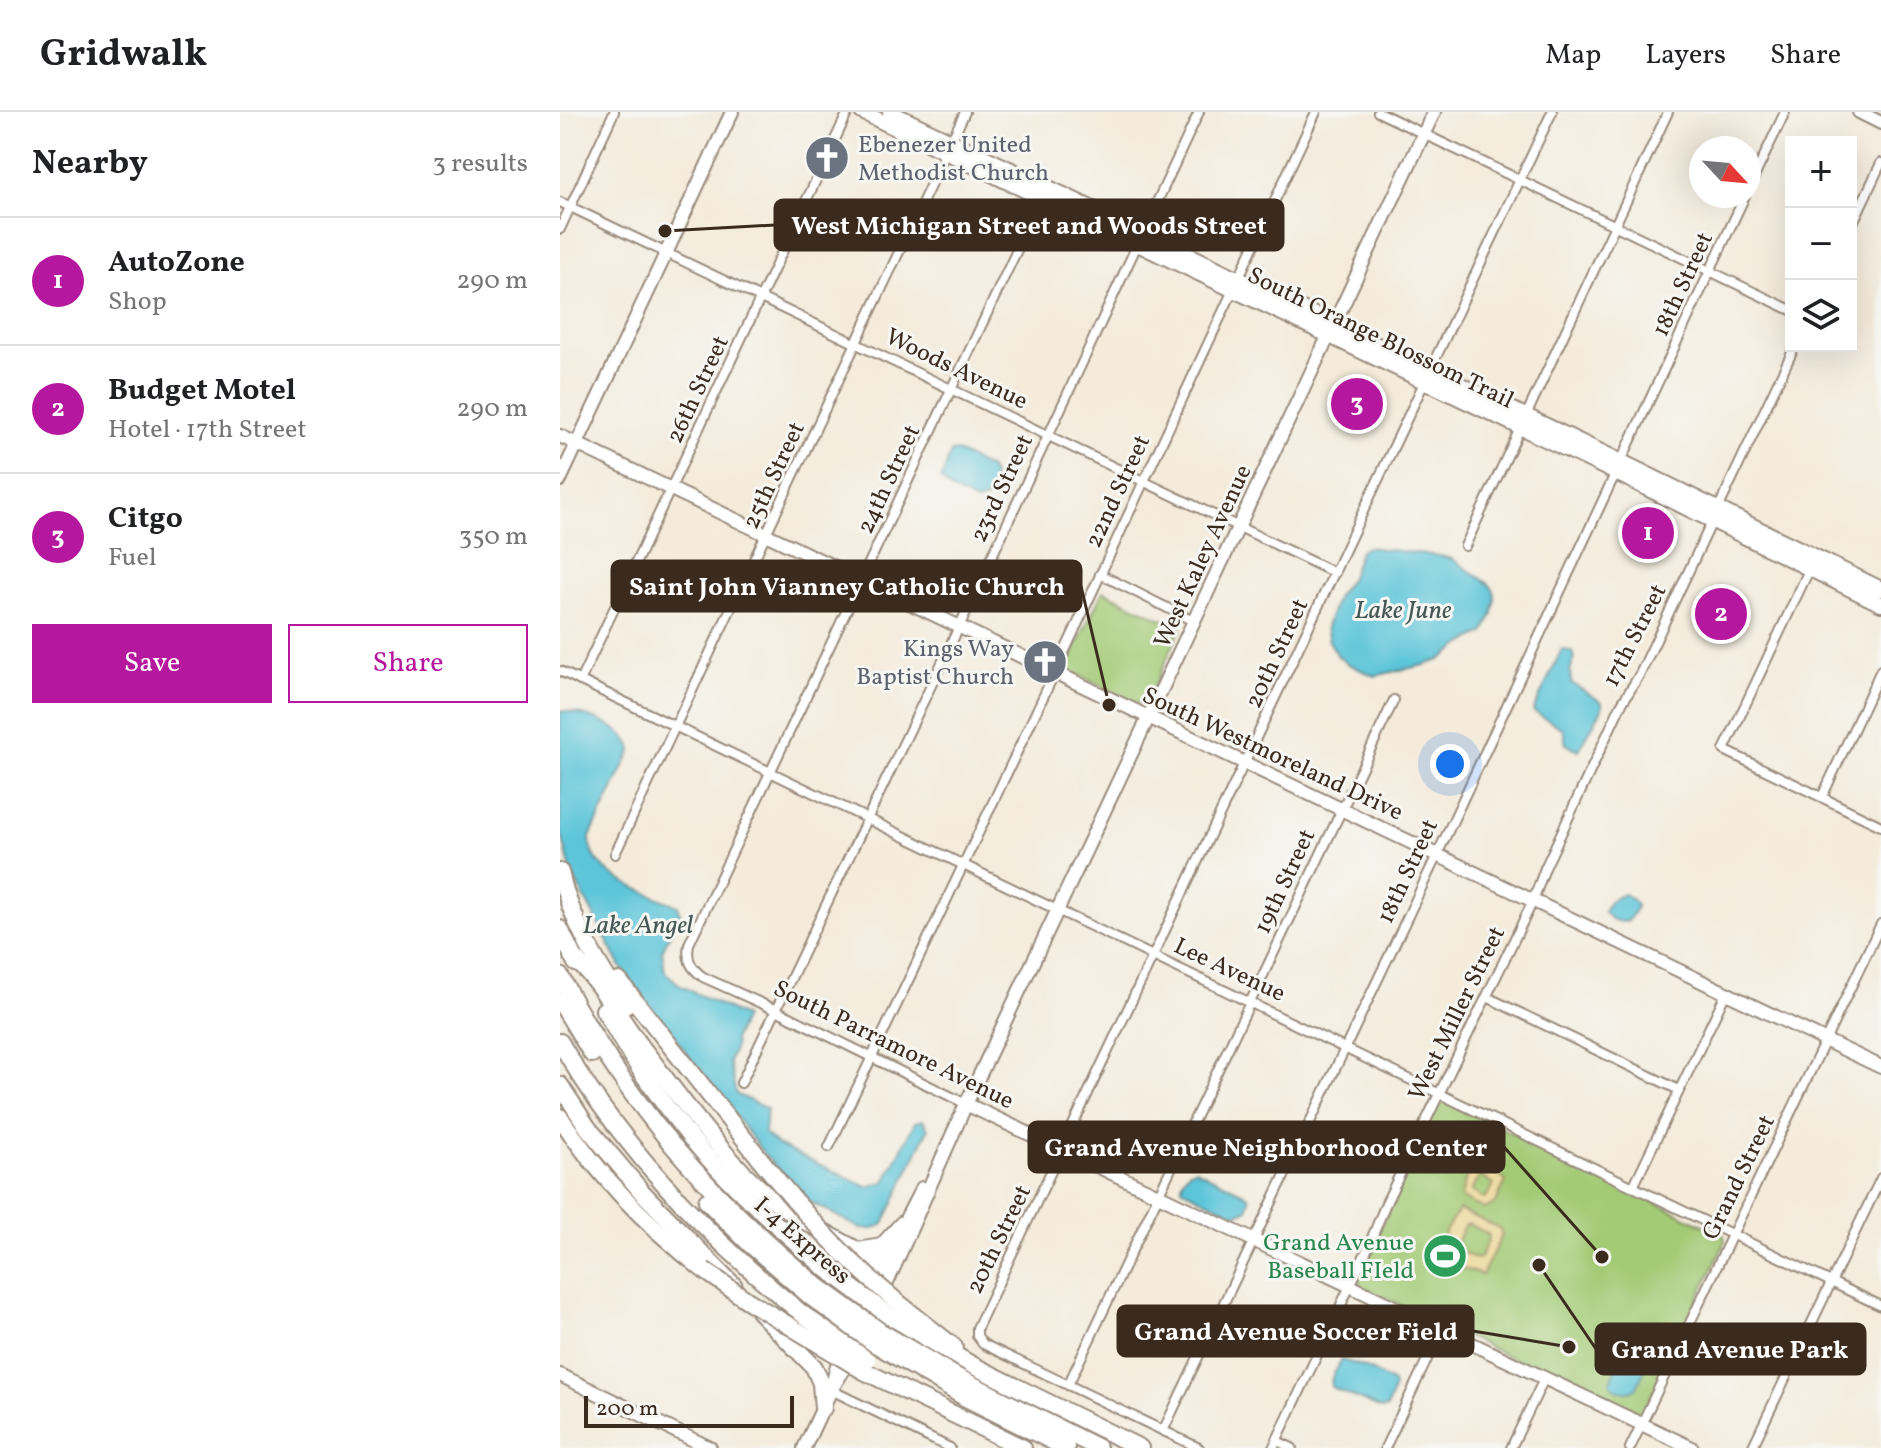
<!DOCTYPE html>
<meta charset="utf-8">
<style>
:root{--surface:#fff;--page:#f6f6f6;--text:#202124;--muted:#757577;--line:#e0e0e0;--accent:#b5179e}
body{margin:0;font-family:Vollkorn,serif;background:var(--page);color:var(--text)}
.controls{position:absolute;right:24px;top:24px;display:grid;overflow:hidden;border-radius:0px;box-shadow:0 8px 32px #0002}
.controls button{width:72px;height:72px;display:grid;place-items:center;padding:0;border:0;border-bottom:2px solid var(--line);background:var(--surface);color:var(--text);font:40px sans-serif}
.compass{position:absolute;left:1129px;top:24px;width:72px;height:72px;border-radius:50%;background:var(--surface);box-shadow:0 8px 32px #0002;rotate:116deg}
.scale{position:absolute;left:24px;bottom:20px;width:210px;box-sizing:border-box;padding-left:8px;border:4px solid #3b2a1e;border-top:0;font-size:22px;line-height:28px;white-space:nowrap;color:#3b2a1e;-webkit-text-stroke:6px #f6f6f2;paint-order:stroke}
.you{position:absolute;left:890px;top:652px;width:28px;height:28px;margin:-20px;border:6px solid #fff;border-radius:50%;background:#1a73e8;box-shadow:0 0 0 12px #1a73e833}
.badge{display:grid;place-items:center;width:52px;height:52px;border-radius:50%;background:var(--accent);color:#fff;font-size:26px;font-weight:700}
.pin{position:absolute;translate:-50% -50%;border:4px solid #fff;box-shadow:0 2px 8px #0006}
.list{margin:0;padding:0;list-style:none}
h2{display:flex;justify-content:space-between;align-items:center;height:104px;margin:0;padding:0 32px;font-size:34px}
h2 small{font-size:26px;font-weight:400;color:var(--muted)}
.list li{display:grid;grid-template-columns:52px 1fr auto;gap:24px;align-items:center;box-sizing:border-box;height:128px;padding:0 32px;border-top:2px solid var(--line)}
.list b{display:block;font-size:30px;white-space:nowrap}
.list p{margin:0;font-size:26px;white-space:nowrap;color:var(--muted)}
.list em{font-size:26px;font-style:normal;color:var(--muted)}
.actions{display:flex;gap:16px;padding:24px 32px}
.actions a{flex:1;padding:18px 0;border:2px solid var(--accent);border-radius:0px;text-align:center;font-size:28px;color:var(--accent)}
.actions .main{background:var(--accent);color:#fff}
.icon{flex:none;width:44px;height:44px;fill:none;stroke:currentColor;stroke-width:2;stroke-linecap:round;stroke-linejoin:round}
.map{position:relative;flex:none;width:1321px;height:1336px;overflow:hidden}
header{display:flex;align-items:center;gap:48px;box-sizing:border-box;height:112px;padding:0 40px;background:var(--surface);border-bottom:2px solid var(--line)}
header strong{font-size:38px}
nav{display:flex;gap:44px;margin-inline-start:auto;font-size:28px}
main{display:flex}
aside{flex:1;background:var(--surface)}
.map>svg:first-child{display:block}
</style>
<header>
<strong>Gridwalk</strong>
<nav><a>Map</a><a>Layers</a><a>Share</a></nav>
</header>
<main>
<aside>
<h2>Nearby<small>3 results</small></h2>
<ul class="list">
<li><span class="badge">1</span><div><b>AutoZone</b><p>Shop</p></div><em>290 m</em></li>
<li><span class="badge">2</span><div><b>Budget Motel</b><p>Hotel · 17th Street</p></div><em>290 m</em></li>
<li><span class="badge">3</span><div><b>Citgo</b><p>Fuel</p></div><em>350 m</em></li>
</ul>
<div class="actions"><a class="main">Save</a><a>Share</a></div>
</aside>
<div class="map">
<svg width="1321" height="1336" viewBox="0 0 1321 1336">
<rect width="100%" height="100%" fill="#f6f6f2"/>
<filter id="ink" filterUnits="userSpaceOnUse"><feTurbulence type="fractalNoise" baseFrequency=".0125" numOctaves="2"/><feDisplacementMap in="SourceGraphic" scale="16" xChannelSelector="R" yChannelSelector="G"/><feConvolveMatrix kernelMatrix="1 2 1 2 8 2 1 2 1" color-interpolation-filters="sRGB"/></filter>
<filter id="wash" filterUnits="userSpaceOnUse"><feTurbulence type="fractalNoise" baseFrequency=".006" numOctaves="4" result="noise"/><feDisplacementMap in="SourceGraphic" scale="32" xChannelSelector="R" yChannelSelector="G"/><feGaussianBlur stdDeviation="1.8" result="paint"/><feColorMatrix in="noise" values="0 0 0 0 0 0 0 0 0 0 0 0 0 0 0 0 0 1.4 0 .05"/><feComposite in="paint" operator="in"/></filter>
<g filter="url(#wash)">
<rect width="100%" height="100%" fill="#f4ebdb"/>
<!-- green -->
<g fill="#a3ca74" stroke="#6f7a49" stroke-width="2">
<polygon points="543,479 621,516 585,595 505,557"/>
<polygon points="881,989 891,992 1164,1123 1165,1131 1083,1301 1073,1304 801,1174 798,1170 799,1164 877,992"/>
</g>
<!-- sand -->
<g fill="#eeda9e" stroke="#94825e" stroke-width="2" fill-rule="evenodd">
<path d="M916,1056l14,1 16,12 -11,23 -11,5 -23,-11 5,-21zM920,1064l14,9 -9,14 -14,-8z"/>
<path d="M899,1098l40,18 3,7 -20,40 -24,-8 -11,-12 -3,-12 1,-12zM908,1112l20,10 1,4 -9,20 -4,1 -19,-9 -2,-5 9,-19z"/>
</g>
<!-- water -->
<g fill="#5cc5d9" stroke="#4c787c" stroke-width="2">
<path d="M395,339l35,18c5,9 3,22 -4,30l-10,3 -26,-13 -9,-10 10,-27z"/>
<polygon points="807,435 880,444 892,447 929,472 934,479 935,487 933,501 924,521 904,531 880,548 864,553 814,564 788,552 778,544 769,529 766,515 777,484 790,468 800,439"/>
<polygon points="1002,537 1012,540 1015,545 1010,559 1011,571 1042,590 1042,597 1019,638 1006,632 1003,617 973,599"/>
<path d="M0,599c21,0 68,17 72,39l-42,87c-2,39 58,55 88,69l2,8 -18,37 3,21 16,14 63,31 -10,22 1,8 -6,14 7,33 31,15 -3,24 13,12 90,42 18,-5 30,-60 8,-2 5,9 -44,95 -10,5h-13l-54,-29 -42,-45 -144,-188 -49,-93 -12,-46z"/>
<path d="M1064,782l12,9v5l-8,13c-9,2 -18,-1 -24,-9l5,-11z"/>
<path d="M635,1057l51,25 4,5 -3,11 -11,4 -51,-24 -3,-3c-1,-8 5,-16 13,-18z"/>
<path d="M1065,1238l14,5 7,12 -9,20c-9,7 -21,5 -27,-4z"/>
<polygon points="782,1248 805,1255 833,1271 834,1275 827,1296 821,1297 771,1275 772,1265"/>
</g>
</g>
<g filter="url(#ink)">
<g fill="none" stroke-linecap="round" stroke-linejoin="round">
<!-- street casing -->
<g stroke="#988a7c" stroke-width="12">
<g id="street">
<polyline points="818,0 1231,198"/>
<polyline points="1189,76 1225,0"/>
<polyline points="0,90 775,461"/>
<polyline points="1291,115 1321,51"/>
<polyline points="0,117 54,0"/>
<polyline points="905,434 1108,0"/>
<polyline points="1250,456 1164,638 1321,714"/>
<polyline points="540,462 635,510"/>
<polyline points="0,559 1321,1194"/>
<polyline points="20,569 288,0"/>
<polyline points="1262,685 1321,558"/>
<polyline points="55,742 405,0"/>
<polyline points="927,885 1119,978"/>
<polyline points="181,971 399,515 639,0"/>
<path d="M406,992l-190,-94 -73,-33c-12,-9 -17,-17 -14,-33l354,-749"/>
<polyline points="269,1035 495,560 756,0"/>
<polyline points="1074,1073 1166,881"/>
<polyline points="508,1273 834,588"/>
<polyline points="271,1278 390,1336"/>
<polyline points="603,1319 877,743 1185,84"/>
<polyline points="717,1329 732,1336"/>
<polyline points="639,1336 423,1232 417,1224 417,1216 992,0"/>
<polyline points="713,1336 807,1138 826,1091 973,789 985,756 1061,593 1080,562 1235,234"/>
<polyline points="825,1336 881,1218"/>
<polyline points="951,1336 984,1267"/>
<polyline points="1070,1336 1321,812"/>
<polyline points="1192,1336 1321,1066"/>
</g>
</g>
<!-- secondary casing -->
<g stroke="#988a7c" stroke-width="16">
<g id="secondary">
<polyline points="1299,0 1321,11"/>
<polyline points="0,324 1321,955"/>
<polyline points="0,368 172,0"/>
<polyline points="406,992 1132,1336"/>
<polyline points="317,1163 362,1076"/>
<polyline points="323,1180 406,992 874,0"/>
<polyline points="0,1263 150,1336"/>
<polyline points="273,1270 278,1249 310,1180"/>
<polyline points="244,1336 271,1278 293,1243"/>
</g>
</g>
<!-- primary casing -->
<g stroke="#988a7c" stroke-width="18">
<g id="primary">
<polyline points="302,0 1056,361 1321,492"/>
<polyline points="330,0 1062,350 1321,477"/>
</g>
</g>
<!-- highway casing -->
<g stroke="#988a7c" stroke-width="20">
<g id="highway">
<path d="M0,760c11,49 38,93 65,134"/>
<polyline points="0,817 16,851"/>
<path d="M12,844c30,27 49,65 74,97 37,48 78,107 124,144 33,26 70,43 106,64 7,12 7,23 3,36"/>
<path d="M0,864c66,127 146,218 256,309"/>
<polyline points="59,869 205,1053"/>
<polyline points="0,889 32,942"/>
<path d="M44,898c25,45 54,88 86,127 39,48 87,88 133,129"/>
<path d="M0,930c60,105 148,195 241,271"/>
<polyline points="0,973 28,1016 82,1080 174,1174"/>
<path d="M0,1005c39,60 88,109 144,153"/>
<polyline points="147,1089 191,1133 251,1185"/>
<polyline points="298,1139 322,1135 343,1112"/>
<polyline points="336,1189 394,1235"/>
<polyline points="199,1199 254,1255 261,1271 263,1296"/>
<polyline points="328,1203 412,1253 580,1336"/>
<polyline points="321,1220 397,1265 538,1336"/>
<path d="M260,1231l8,-6c9,-19 36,-60 31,-79"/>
<polyline points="315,1232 404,1285 506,1336"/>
<polyline points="302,1258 463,1336"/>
</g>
</g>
<!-- street -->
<use href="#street" stroke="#fff" stroke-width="8"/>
<!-- secondary -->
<use href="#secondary" stroke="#fff" stroke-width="12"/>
<!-- primary -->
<use href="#primary" stroke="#fff" stroke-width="14"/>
<!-- highway -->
<use href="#highway" stroke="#fff" stroke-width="16"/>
<!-- highway-bridge casing -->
<g stroke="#988a7c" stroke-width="20" stroke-linecap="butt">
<g id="highway-bridge">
<path d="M205,1053c40,50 81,95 131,136"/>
<polyline points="263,1154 328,1203"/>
<polyline points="144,1158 187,1188 302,1258"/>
<polyline points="256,1173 321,1220"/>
<polyline points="251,1185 315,1232"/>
<polyline points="241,1201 307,1248"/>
</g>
</g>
<!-- highway-bridge -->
<use href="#highway-bridge" stroke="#fff" stroke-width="16"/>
</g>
</g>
<!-- icons -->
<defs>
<g id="church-disc" transform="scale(2.3)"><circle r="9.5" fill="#6b7280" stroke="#f6f6f2"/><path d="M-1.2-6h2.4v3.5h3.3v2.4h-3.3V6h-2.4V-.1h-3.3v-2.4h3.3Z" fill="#fff"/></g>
<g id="stadium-disc" transform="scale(2.3)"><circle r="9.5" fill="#2e9e5b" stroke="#f6f6f2"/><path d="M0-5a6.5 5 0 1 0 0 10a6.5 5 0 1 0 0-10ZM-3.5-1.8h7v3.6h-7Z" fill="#fff"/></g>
</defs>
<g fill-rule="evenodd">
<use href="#church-disc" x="267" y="46"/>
<use href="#church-disc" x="485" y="550"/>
<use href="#stadium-disc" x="885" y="1144"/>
</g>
<g text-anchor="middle" stroke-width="6" stroke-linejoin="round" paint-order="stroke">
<!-- worship labels -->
<g font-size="24" fill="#5b616d" stroke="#f6f6f2" text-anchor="start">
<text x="298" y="40">Ebenezer United<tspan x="298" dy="28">Methodist Church</tspan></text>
<text x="454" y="544" text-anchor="end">Kings Way<tspan x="454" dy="28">Baptist Church</tspan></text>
</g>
<!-- street labels -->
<g font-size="24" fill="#3b2a1e" stroke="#f6f6f2">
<text transform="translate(1122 172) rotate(-65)" y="8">18th Street</text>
<text transform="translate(821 225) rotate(26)" y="8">South Orange Blossom Trail</text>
<text transform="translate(397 256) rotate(26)" y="8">Woods Avenue</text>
<text transform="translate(137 277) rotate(-65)" y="8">26th Street</text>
<text transform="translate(213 363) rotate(-65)" y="8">25th Street</text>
<text transform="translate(328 367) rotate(-65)" y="8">24th Street</text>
<text transform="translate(441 376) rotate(-65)" y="8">23rd Street</text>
<text transform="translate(557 379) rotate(-65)" y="8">22nd Street</text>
<text transform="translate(642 444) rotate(-65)" y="8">West Kaley Avenue</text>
<text transform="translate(1074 523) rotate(-63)" y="8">17th Street</text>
<text transform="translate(716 541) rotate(-65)" y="8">20th Street</text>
<text transform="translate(713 641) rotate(25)" y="8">South Westmoreland Drive</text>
<text transform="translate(847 759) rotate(-65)" y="8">18th Street</text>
<text transform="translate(724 769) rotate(-65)" y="8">19th Street</text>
<text transform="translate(670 857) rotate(25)" y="8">Lee Avenue</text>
<text transform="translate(896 901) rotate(-64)" y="8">West Miller Street</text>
<text transform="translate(334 932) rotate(26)" y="8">South Parramore Avenue</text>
<text transform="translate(1178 1065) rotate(-64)" y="8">Grand Street</text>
<text transform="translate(438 1127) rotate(-64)" y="8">20th Street</text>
<text transform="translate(243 1128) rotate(41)" y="8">I-4 Express</text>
</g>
<!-- leisure labels -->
<g font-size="24" fill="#27864d" stroke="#f6f6f2" text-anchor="end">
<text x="854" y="1138">Grand Avenue<tspan x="854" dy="28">Baseball FIeld</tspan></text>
</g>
<!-- water labels -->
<g font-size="26" font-style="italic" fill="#455856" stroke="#f6f6f2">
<text x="843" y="506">Lake June</text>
<text x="78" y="821">Lake Angel</text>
</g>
</g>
<!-- callouts -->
<path fill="none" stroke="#3b2a1e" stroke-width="3" d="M105 119L215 113M549 593L521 474M1042 1145L944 1035M1009 1235L913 1219M979 1153L1036 1237"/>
<g fill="#3b2a1e" stroke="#f6f6f2" stroke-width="3">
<circle cx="105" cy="119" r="8"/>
<circle cx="549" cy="593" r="8"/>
<circle cx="1042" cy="1145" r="8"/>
<circle cx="1009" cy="1235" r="8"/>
<circle cx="979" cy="1153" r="8"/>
</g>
<g fill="#3b2a1e" stroke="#3b2a1e" stroke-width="3">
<rect x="215" y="88" width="508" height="50" rx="8"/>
<rect x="52" y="449" width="469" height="50" rx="8"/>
<rect x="469" y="1010" width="475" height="50" rx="8"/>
<rect x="558" y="1194" width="355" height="50" rx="8"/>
<rect x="1036" y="1212" width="269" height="50" rx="8"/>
</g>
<g font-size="26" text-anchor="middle" font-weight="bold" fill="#fff">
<text x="469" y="122">West Michigan Street and Woods Street</text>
<text x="287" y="483">Saint John Vianney Catholic Church</text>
<text x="706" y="1044">Grand Avenue Neighborhood Center</text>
<text x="736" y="1228">Grand Avenue Soccer Field</text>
<text x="1170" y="1246">Grand Avenue Park</text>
</g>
</svg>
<div class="controls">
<button>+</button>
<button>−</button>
<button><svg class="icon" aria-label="layers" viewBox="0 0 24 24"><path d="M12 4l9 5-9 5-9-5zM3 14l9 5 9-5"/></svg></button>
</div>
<svg class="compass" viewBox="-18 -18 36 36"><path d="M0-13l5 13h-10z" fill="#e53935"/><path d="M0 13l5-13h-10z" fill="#757577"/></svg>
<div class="scale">200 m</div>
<div class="you"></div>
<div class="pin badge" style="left:1088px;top:421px">1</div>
<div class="pin badge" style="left:1161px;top:502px">2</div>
<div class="pin badge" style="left:797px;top:292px">3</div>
</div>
</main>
